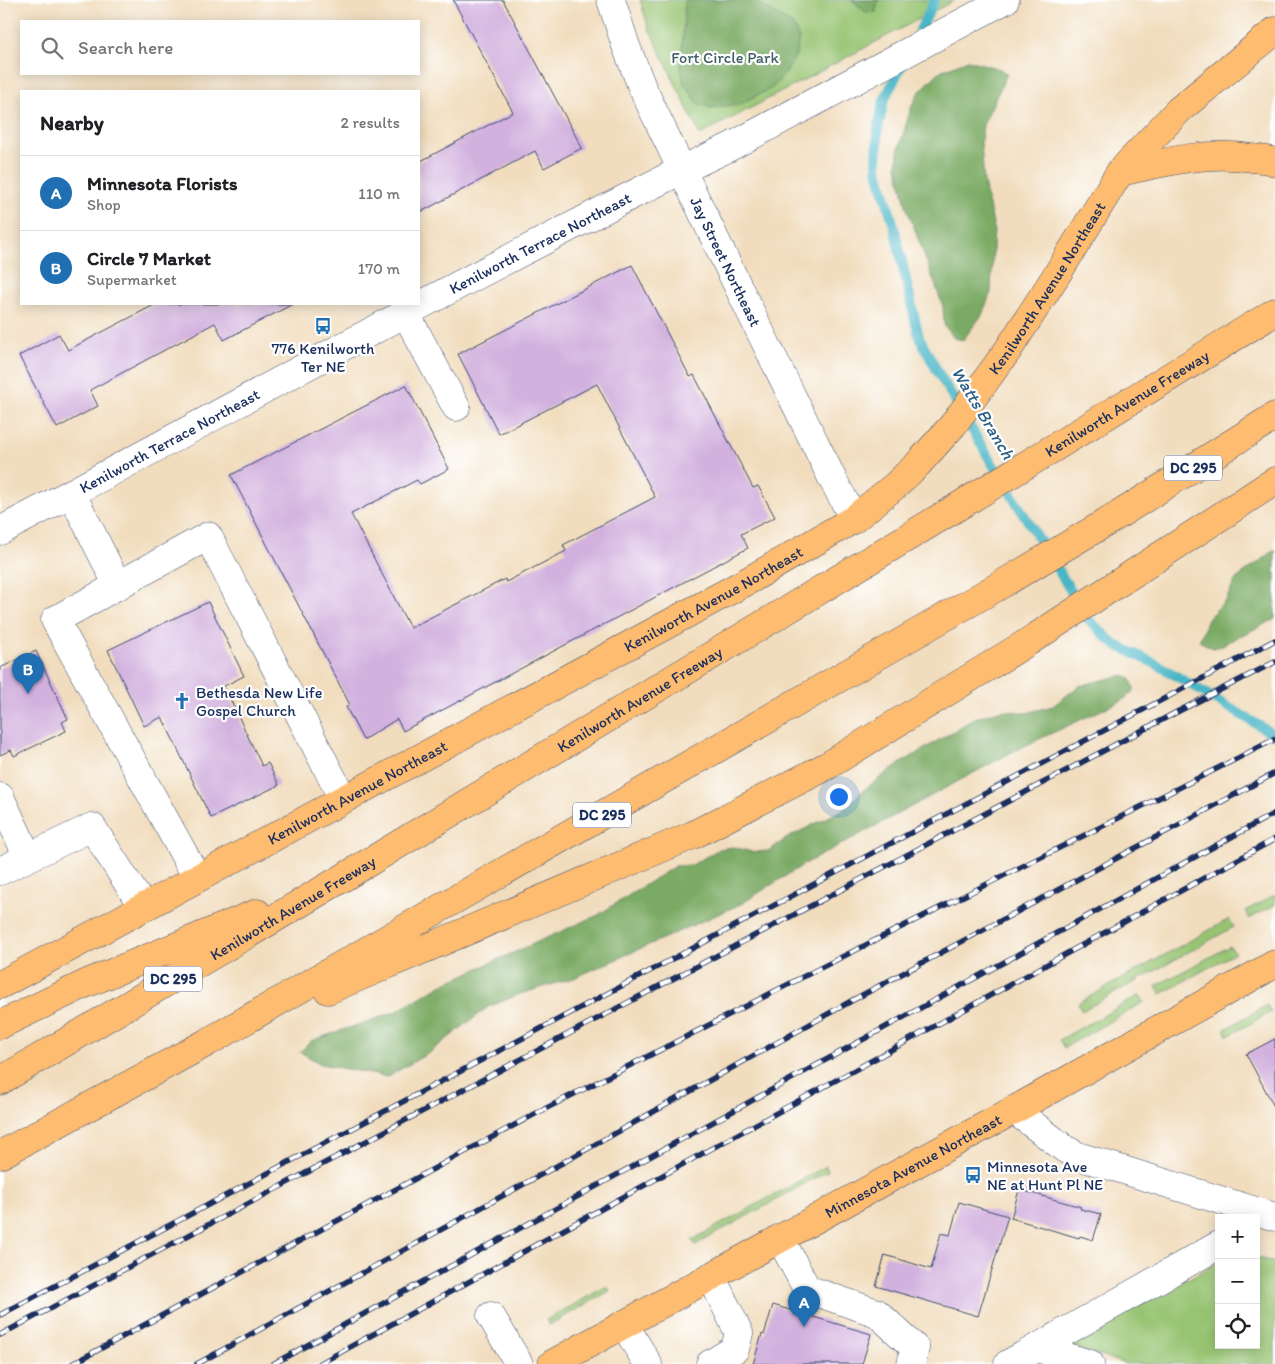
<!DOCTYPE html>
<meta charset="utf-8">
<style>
:root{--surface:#fff;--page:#f6f6f6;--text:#202124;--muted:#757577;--line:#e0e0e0;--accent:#1f6fb2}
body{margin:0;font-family:Itim,sans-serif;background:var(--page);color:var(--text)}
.controls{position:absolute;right:15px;bottom:15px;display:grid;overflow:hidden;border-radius:0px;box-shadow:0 2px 12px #0003}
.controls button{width:45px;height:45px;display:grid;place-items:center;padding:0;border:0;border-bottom:1px solid var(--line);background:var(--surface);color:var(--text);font:25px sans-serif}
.you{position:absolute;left:838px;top:796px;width:18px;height:18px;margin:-12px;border:4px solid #fff;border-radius:50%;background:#1a73e8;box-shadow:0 0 0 8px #1a73e833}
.badge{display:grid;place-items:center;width:32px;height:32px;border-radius:50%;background:var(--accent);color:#fff;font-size:16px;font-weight:700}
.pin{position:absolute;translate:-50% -41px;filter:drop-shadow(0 1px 2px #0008)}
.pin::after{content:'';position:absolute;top:26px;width:18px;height:15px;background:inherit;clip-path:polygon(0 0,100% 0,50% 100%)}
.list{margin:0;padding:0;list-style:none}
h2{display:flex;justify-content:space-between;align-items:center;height:65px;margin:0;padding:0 20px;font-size:21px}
h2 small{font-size:16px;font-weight:400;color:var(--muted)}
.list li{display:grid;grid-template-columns:32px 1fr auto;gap:15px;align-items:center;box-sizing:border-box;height:75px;padding:0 20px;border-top:1px solid var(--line)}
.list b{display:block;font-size:19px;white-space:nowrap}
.list p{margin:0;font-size:16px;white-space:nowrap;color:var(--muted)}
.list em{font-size:16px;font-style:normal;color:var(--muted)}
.icon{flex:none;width:28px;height:28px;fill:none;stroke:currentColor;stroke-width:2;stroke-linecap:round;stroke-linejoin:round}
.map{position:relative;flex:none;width:1275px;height:1364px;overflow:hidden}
.search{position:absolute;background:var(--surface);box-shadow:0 2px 12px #0003;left:20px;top:20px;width:400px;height:55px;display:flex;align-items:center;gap:12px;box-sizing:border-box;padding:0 18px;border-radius:0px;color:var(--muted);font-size:19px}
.panel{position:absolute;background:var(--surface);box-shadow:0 2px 12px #0003;left:20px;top:90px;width:400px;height:215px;border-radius:0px}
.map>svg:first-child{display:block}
</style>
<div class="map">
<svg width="1275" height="1364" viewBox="0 0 1275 1364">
<rect width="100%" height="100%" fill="#fff"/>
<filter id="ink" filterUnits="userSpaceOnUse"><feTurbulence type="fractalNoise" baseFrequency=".02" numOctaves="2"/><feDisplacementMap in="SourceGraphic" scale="10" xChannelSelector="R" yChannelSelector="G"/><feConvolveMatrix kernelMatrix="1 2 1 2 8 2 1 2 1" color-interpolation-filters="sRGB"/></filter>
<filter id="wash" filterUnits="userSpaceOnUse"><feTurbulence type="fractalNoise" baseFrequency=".0096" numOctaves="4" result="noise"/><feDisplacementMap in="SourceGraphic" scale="20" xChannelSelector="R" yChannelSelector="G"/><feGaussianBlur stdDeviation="1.12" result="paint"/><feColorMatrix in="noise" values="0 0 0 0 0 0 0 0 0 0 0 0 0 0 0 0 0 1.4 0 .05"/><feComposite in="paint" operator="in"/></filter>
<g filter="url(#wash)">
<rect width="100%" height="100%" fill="#f1ddbd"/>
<!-- green -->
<g fill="#98c472" stroke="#5a7a68">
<polygon points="640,0 955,0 700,135 649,29"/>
<polygon points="1275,895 1275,905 1249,919 1245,911"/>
<polygon points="1229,919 1234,927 1082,1011 1078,1003"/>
<polygon points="1230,946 1235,953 1161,994 1156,986"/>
<polygon points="1140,995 1144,1002 1064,1048 1059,1040"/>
<polygon points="1267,1005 1271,1012 1228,1036 1225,1029"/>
<polygon points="826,1166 828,1171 695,1245 692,1240"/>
<polygon points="1256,1257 1275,1263 1275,1364 1126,1364 1065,1345 1219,1262 1219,1345 1256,1345"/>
<polygon points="607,1286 610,1291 549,1325 546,1320"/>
</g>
<!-- forest -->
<g fill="#7aaa64" stroke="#4a6c61">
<polygon points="685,0 753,0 793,25 799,38 796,55 786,73 772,88 740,104 711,108 699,104 684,84 681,66"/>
<polygon points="852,0 878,0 876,12 867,13"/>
<polygon points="968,60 1000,69 1007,74 983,125 981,142 984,183 994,228 991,292 982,315 963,340 954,338 944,325 943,306 906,206 897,167 898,152 911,108 918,93 940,71"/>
<polygon points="1275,550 1275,619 1218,647 1213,648 1199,641 1209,617 1226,600 1236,579"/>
<polygon points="1123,675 1130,678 1134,687 1134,691 1123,700 1016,750 803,865 741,904 574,978 523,993 488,1007 429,1053 387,1077 321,1064 300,1052 311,1041 395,1012 441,985 598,915 675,866 692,865 719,849 733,847 752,852 768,851 789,837 846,808 860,793 893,768 975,718 1002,710 1026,713 1053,706 1079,686"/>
</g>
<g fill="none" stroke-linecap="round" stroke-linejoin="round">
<!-- stream -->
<g stroke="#4ab6c6" stroke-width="10">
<polyline points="914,42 933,4 934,0"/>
<polyline points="904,61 884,100 878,129 877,168 894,226 919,337 939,374 995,468 1089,620 1114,644 1158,665 1275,735"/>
</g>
</g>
<g id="blocks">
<!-- building -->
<g fill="#d2b1de">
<polygon points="453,0 503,0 582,148 544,168 535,151 419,213 419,162 513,112"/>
<polygon points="632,265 690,377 694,375 753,488 758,486 775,517 741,534 748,548 403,731 397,719 363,740 346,707 350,705 231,475 406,385 449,469 420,484 417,480 351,514 410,628 505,579 506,582 566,551 563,545 655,497 597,384 499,434 458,354"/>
<polygon points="156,304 293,304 224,340 215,323 90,390 98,406 57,428 19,356 59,334 68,350"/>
<polygon points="208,602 244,676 224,686 262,766 268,763 279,785 211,818 162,717 144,726 108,650"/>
<polygon points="36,651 68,719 62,722 66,731 14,756 11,750 0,755 0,668"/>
<polygon points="1275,1039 1275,1108 1246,1054"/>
<polygon points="1019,1190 1021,1190 1081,1207 1080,1209 1101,1214 1093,1240 1080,1236 1079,1238 1011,1218"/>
<polygon points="959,1202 1008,1216 978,1316 876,1286 885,1255 931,1269 941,1233 950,1235"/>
<polygon points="773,1305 871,1334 862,1364 753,1364 762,1334 764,1335"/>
</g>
</g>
</g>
<g filter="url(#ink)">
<use href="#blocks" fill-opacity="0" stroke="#3b496c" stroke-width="1"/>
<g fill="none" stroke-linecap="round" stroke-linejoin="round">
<!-- minor casing -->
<g stroke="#3b496c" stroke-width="29">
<g id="minor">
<path id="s1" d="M611,0l15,46 16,41 86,179 105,214 21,39"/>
<polyline points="405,312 456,407"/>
<polyline points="72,494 118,586"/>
<path id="s2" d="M0,531c183,-96 363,-198 547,-292 60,-31 120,-63 181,-91l277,-148"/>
<polyline points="0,797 28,857"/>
<polyline points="0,871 92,827 143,907"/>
<polyline points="197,878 55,620 208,536 343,799"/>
<polyline points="1014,1110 1065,1149 1078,1156 1275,1217"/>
<polyline points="780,1238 807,1289 877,1313 915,1348 911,1364"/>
<polyline points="491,1316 519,1364"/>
<polyline points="624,1324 648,1364"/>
<polyline points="1037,1348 1090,1364"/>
<polyline points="710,1364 735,1349 739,1333 711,1276"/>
<polyline points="1008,1364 1219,1245"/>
</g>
</g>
<!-- major casing -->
<g stroke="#3b496c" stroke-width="29">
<g id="major">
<path id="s3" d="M0,985l746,-403 108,-63 42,-34 22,-21 35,-39 55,-75 53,-82 59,-96 59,-62 96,-79"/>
<path id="s4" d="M552,1364l462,-254 261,-146"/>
</g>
</g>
<!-- highway casing -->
<g stroke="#3b496c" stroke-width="29">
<g id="highway">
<path d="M1120,172c45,-10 85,-21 132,-14 8,1 16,1 23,4"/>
<polyline points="328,990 693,835 827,766 1028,642 1275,481"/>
<polyline points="0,1025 85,984 257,913"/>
<path id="s5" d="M0,1081l346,-205 600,-362 329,-202"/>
<polyline points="0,1155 208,1042 997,587 1112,519 1275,416"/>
</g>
</g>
<!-- minor -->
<use href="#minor" stroke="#fff" stroke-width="28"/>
<!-- major -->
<use href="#major" stroke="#fdbc70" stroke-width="28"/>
<!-- highway -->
<use href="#highway" stroke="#fdbc70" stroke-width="28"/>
<!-- rail casing -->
<g stroke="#1b2f5e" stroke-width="5.5">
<g id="rail">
<polyline points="0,1315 1275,640"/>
<polyline points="0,1335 1175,713 1275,662"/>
<polyline points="72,1364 535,1114 834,961 1240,757 1275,739"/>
<polyline points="197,1364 562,1163 853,1000 1275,773"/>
<polyline points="273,1364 1275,813"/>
<polyline points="319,1364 1275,839"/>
</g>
</g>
<!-- rail -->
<use href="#rail" stroke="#fff" stroke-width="4" stroke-dasharray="11" stroke-linecap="butt"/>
</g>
</g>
<!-- icons -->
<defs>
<g id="bus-bare" transform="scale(1.35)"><path d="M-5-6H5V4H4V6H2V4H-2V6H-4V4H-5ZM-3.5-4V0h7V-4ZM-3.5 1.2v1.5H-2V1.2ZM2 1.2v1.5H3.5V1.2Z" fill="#1f6fb2" stroke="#fff" stroke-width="2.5" paint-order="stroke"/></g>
<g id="church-bare" transform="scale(1.35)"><path d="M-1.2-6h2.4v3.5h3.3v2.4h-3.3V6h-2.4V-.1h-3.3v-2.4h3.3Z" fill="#1f6fb2" stroke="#fff" stroke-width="2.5" paint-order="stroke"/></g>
</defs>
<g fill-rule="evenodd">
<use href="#bus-bare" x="323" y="326"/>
<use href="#church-bare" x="182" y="701"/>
<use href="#bus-bare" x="973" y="1175"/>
</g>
<g text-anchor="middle" stroke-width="4.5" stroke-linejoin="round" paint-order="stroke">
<!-- shield labels -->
<g fill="#fff" stroke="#5f6d8e" stroke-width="1">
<rect x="1164" y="455.5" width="58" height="25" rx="4"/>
<rect x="573" y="802.5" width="58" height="25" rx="4"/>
<rect x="144" y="966.5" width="58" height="25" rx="4"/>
</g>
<g font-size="15" font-weight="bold" fill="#1b2f5e">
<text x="1193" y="473">DC 295</text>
<text x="602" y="820">DC 295</text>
<text x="173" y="984">DC 295</text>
</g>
<!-- park labels -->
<g font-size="16" fill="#405c64" stroke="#fff">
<text x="725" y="63">Fort Circle Park</text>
</g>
<!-- street labels -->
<g font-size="16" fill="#1b2f5e" stroke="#fff">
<text dy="6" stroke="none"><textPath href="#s2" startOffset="612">Kenilworth Terrace Northeast</textPath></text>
<text dy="6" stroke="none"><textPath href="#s1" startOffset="286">Jay Street Northeast</textPath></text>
<text dy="6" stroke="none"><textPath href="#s3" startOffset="1276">Kenilworth Avenue Northeast</textPath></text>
<text dy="6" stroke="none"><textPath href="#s5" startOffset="1315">Kenilworth Avenue Freeway</textPath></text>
<text dy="6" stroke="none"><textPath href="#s2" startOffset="192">Kenilworth Terrace Northeast</textPath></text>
<text dy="6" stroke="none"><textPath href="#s3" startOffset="811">Kenilworth Avenue Northeast</textPath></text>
<text dy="6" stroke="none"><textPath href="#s5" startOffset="745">Kenilworth Avenue Freeway</textPath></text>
<text dy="6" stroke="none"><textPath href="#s3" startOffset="406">Kenilworth Avenue Northeast</textPath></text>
<text dy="6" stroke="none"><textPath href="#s5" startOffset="340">Kenilworth Avenue Freeway</textPath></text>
<text dy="6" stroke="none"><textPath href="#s4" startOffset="412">Minnesota Avenue Northeast</textPath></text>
</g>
<!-- poi labels -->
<g font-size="16" fill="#1b2f5e" stroke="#fff" text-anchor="start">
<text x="323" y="354" text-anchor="middle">776 Kenilworth<tspan x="323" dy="18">Ter NE</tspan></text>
<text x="196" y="698">Bethesda New Life<tspan x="196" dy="18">Gospel Church</tspan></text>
<text x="987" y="1172">Minnesota Ave<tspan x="987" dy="18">NE at Hunt Pl NE</tspan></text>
</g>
<!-- water labels -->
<g font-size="18" font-style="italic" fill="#2b5e82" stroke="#fff">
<text transform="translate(983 413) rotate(59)" y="6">Watts Branch</text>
</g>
</g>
</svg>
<div class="controls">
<button>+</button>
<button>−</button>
<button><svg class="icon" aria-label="locate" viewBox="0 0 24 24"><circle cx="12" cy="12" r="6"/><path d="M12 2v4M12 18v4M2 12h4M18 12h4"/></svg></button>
</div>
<div class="you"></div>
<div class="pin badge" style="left:804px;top:1327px">A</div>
<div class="pin badge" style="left:28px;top:694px">B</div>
<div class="search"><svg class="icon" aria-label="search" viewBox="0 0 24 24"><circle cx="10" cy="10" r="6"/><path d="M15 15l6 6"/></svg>Search here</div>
<section class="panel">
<h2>Nearby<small>2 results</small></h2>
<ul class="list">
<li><span class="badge">A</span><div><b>Minnesota Florists</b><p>Shop</p></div><em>110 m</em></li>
<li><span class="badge">B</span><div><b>Circle 7 Market</b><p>Supermarket</p></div><em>170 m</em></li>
</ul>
</section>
</div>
